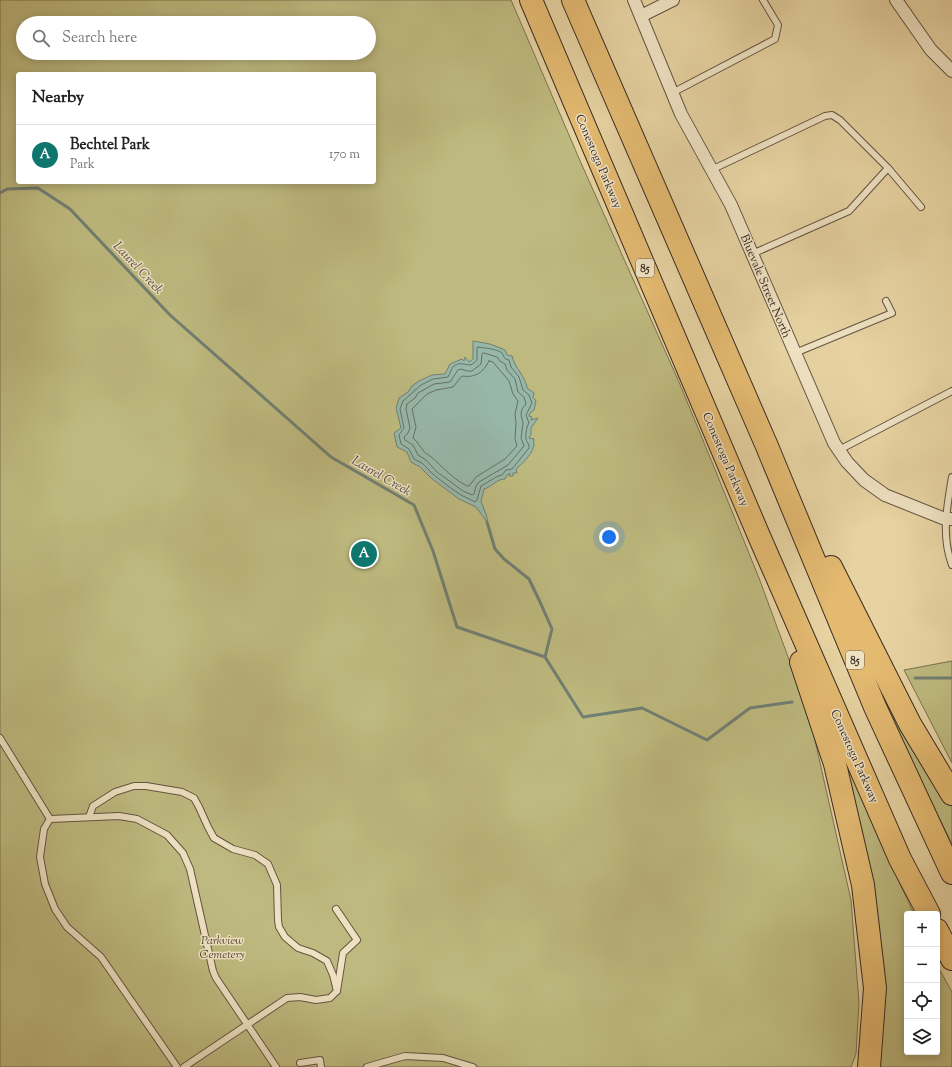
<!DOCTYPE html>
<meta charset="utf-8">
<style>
:root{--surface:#fff;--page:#f6f6f6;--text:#222;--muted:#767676;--line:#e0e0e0;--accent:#0f766e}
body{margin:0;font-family:"Sorts Mill Goudy",serif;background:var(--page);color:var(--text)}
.controls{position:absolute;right:12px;bottom:12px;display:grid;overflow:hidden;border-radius:4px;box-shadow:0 2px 10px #0003}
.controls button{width:36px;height:36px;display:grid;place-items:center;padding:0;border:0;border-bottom:1px solid var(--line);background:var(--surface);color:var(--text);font:20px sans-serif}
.you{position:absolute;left:609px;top:537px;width:14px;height:14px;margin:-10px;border:3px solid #fff;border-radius:50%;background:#1a73e8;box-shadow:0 0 0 6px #1a73e833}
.badge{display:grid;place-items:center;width:26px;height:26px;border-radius:50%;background:var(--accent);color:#fff;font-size:13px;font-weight:700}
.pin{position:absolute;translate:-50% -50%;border:2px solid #fff;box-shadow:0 1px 4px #0006}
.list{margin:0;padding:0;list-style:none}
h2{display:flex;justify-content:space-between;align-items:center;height:52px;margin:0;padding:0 16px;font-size:17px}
h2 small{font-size:13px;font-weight:400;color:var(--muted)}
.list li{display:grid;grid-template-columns:26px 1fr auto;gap:12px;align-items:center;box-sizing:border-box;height:60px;padding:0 16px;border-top:1px solid var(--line)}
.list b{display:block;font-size:15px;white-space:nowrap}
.list p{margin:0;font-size:13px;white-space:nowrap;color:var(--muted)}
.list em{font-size:13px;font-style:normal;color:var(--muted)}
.icon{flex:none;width:22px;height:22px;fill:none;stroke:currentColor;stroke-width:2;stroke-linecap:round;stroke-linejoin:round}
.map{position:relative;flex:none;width:952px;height:1067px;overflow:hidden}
.search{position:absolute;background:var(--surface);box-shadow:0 2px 10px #0003;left:16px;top:16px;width:360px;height:44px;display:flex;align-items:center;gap:10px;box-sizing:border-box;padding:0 14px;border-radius:22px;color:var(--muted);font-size:15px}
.panel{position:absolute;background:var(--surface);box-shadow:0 2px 10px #0003;left:16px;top:72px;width:360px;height:112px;border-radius:4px}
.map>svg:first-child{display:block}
</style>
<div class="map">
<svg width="952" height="1067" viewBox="0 0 952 1067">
<rect width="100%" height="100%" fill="#e7d3a2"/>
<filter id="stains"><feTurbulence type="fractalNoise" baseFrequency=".005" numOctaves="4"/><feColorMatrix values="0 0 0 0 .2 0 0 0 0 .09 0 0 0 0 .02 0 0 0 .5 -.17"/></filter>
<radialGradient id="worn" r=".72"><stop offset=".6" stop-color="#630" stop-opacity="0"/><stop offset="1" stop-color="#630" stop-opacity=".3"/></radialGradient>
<!-- green -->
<g fill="#beba7f" stroke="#7a7250" fill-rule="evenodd">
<path d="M0,0h511l70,163 98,219 35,85 45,111 50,136 42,186 8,103 -3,51 -5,13h-851zM23,23h346v30h-346zM18,74h356v108h-356z"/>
<polygon points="952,661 952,763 904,670"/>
<polygon points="884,688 952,805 952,844 876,689"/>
<polygon points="839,738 876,832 914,914 907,914 907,1052 937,1052 937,965 952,992 952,1067 873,1067"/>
</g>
<!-- water -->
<path fill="#97b7a9" stroke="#717f73" d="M473,341l17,3 15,6 2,5 5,1c3,13 13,19 15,32l7,5 -1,4 3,4 -2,9 -4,3 -1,3 3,1 -1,3 7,-2 -7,10v6l-2,4 5,1c-1,3 1,6 -1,9 -1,6 -12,17 -17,21l1,4h-4v3h-4l1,-3 -3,2 -2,4c-9,0 -13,8 -21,10l-3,12 6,16v5l-11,-15 -17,-8 -28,-21 -11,-11 -9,-5 -4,-10 -10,-5 -3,-14 7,-5 -5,-20 3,-10 9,-6 4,-6 7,-5 13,-6 13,-1 5,-10 12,-5 2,2 1,-4 4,5 4,-3z"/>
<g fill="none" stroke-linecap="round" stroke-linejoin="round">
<!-- shore -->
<g stroke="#677066" stroke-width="1">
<path d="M478,347c6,1 20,2 24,6 3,4 1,6 7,7l2,7 8,10 4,13 6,5 3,8 -6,12 3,8c-2,2 -4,13 -3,16 1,4 3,4 3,9l-17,21 -6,1 -4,5 -4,1 -17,10 -4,14 -2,2 -14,-7 -13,-9 -14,-11 -12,-12 -8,-4 -5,-10 -8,-5 -2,-9 5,-7 -4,-19 3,-8 18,-16 12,-6 15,-2c2,-3 3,-9 6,-11 10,-7 14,5 23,-6v-11z"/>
<polygon points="484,353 497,357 500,361 505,364 507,370 515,379 518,392 524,397 526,404 522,409 521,415 523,423 521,438 524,446 508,465 479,482 476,486 474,494 472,495 463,491 437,472 426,460 418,455 413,445 405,440 404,437 408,433 410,428 406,409 407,404 415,398 418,393 434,384 450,382 458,370 461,369 467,371 472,371 481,364 482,354"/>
<path d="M489,361l4,1 16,19 4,13 5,7 -3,13 1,9 -1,16 2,7 -12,13 -29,18 -7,9h-2c-14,-7 -24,-19 -37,-30 -2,-2 -6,-3 -7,-6 -4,-4 -5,-8 -10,-12l3,-11 -4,-18 15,-15 9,-4 17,-3 9,-11c13,2 21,-3 27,-15z"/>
</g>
<!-- stream -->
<g stroke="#717f73" stroke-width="3">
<polyline points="0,193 7,189 38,188 70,209 170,315 331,457 414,505 433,551 457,627 545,657 583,717 642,708 707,740 750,708 792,702"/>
<polyline points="487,522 495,549 504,559 529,579 540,602 552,629 545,657"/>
<polyline points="915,678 952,678"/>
</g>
<!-- service casing -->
<g stroke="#635442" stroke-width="8">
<g id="service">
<polyline points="672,93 775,39 778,25 763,0"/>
<polyline points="711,170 825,116 832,115 840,120 888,168 921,207"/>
<polyline points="752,254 849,211 888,168"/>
<polyline points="795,353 892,313 886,301"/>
<polyline points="839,450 952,391"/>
<path d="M952,477c-5,30 -11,58 0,88"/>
<polyline points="0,738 50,819"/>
<polyline points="89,817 93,806 115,792 134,786 146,786 182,792 194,798 199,807 208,827 214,838 233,849 255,855 268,864 277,885 278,920 279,927 285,937 298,948 313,953 327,961 333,975 337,991"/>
<polyline points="50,819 119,816 137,819 167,835 183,853 190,869 213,971 216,978 276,1067"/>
<polyline points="50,819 44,829 40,857 45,884 55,909 67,927 101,957 177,1067"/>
<polyline points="300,1063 320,1060 321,1067"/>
<polyline points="184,1067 287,998 300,997 316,1000 330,998 337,991 343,953 357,940 336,909"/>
<polyline points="367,1067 405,1056 443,1058 473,1067"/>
</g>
</g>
<!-- minor casing -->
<g stroke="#635442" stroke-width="14">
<g id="minor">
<polyline points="634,0 681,114 731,205 834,443 847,462 864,480 885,495 945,519 952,519"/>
<polyline points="896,0 931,50 952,71"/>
<polyline points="641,16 673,0"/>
</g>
</g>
<!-- motorway casing -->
<g stroke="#372a22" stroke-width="24">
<g id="motorway">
<polyline points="531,0 759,536 900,859 929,914"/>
<polyline points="573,0 766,444 875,707 952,873"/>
<polyline points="831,567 910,724 952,794"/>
<polyline points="801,662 835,764 863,885 875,988 869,1067"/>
<polyline points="937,930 952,959"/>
</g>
</g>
<!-- service -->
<use href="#service" stroke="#efe2c3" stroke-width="6"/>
<!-- minor -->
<use href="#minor" stroke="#efe2c3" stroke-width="12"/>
<!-- motorway -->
<use href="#motorway" stroke="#e4ba71" stroke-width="22"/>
</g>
<g text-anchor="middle" stroke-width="3" stroke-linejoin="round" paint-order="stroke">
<!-- shield labels -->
<g fill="#efe2c3" stroke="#6e6152" stroke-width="1">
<rect x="636" y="259" width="18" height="18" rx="3"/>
<rect x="846" y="651" width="18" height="18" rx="3"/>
</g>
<g font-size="11" font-weight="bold" fill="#372a22">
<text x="645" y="272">85</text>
<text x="855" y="664">85</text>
</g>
<!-- street labels -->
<g font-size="12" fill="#372a22" stroke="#efe2c3">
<text transform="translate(599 161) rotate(67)" y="4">Conestoga Parkway</text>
<text transform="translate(766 286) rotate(67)" y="4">Bluevale Street North</text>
<text transform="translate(726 459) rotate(67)" y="4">Conestoga Parkway</text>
<text transform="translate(855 756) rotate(66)" y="4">Conestoga Parkway</text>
</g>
<!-- park labels -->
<g font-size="12" font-style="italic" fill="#524735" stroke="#efe2c3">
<text x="222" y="944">Parkview<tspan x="222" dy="14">Cemetery</tspan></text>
</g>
<!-- water labels -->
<g font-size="13" font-style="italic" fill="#4f4d44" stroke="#efe2c3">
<text transform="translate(139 267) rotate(47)" y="5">Laurel Creek</text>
<text transform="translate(382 475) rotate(30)" y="5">Laurel Creek</text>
</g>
</g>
<rect width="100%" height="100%" filter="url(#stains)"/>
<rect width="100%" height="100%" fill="url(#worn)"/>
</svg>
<div class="controls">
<button>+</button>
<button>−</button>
<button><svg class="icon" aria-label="locate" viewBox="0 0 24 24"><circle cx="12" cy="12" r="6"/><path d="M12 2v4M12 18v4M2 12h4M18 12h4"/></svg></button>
<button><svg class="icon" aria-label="layers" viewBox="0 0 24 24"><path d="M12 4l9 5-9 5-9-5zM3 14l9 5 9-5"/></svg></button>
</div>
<div class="you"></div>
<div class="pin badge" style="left:364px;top:554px">A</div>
<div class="search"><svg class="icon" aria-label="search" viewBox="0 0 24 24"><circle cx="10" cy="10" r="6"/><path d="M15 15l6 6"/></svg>Search here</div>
<section class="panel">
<h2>Nearby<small></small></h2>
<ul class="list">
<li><span class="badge">A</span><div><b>Bechtel Park</b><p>Park</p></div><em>170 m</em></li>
</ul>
</section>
</div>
